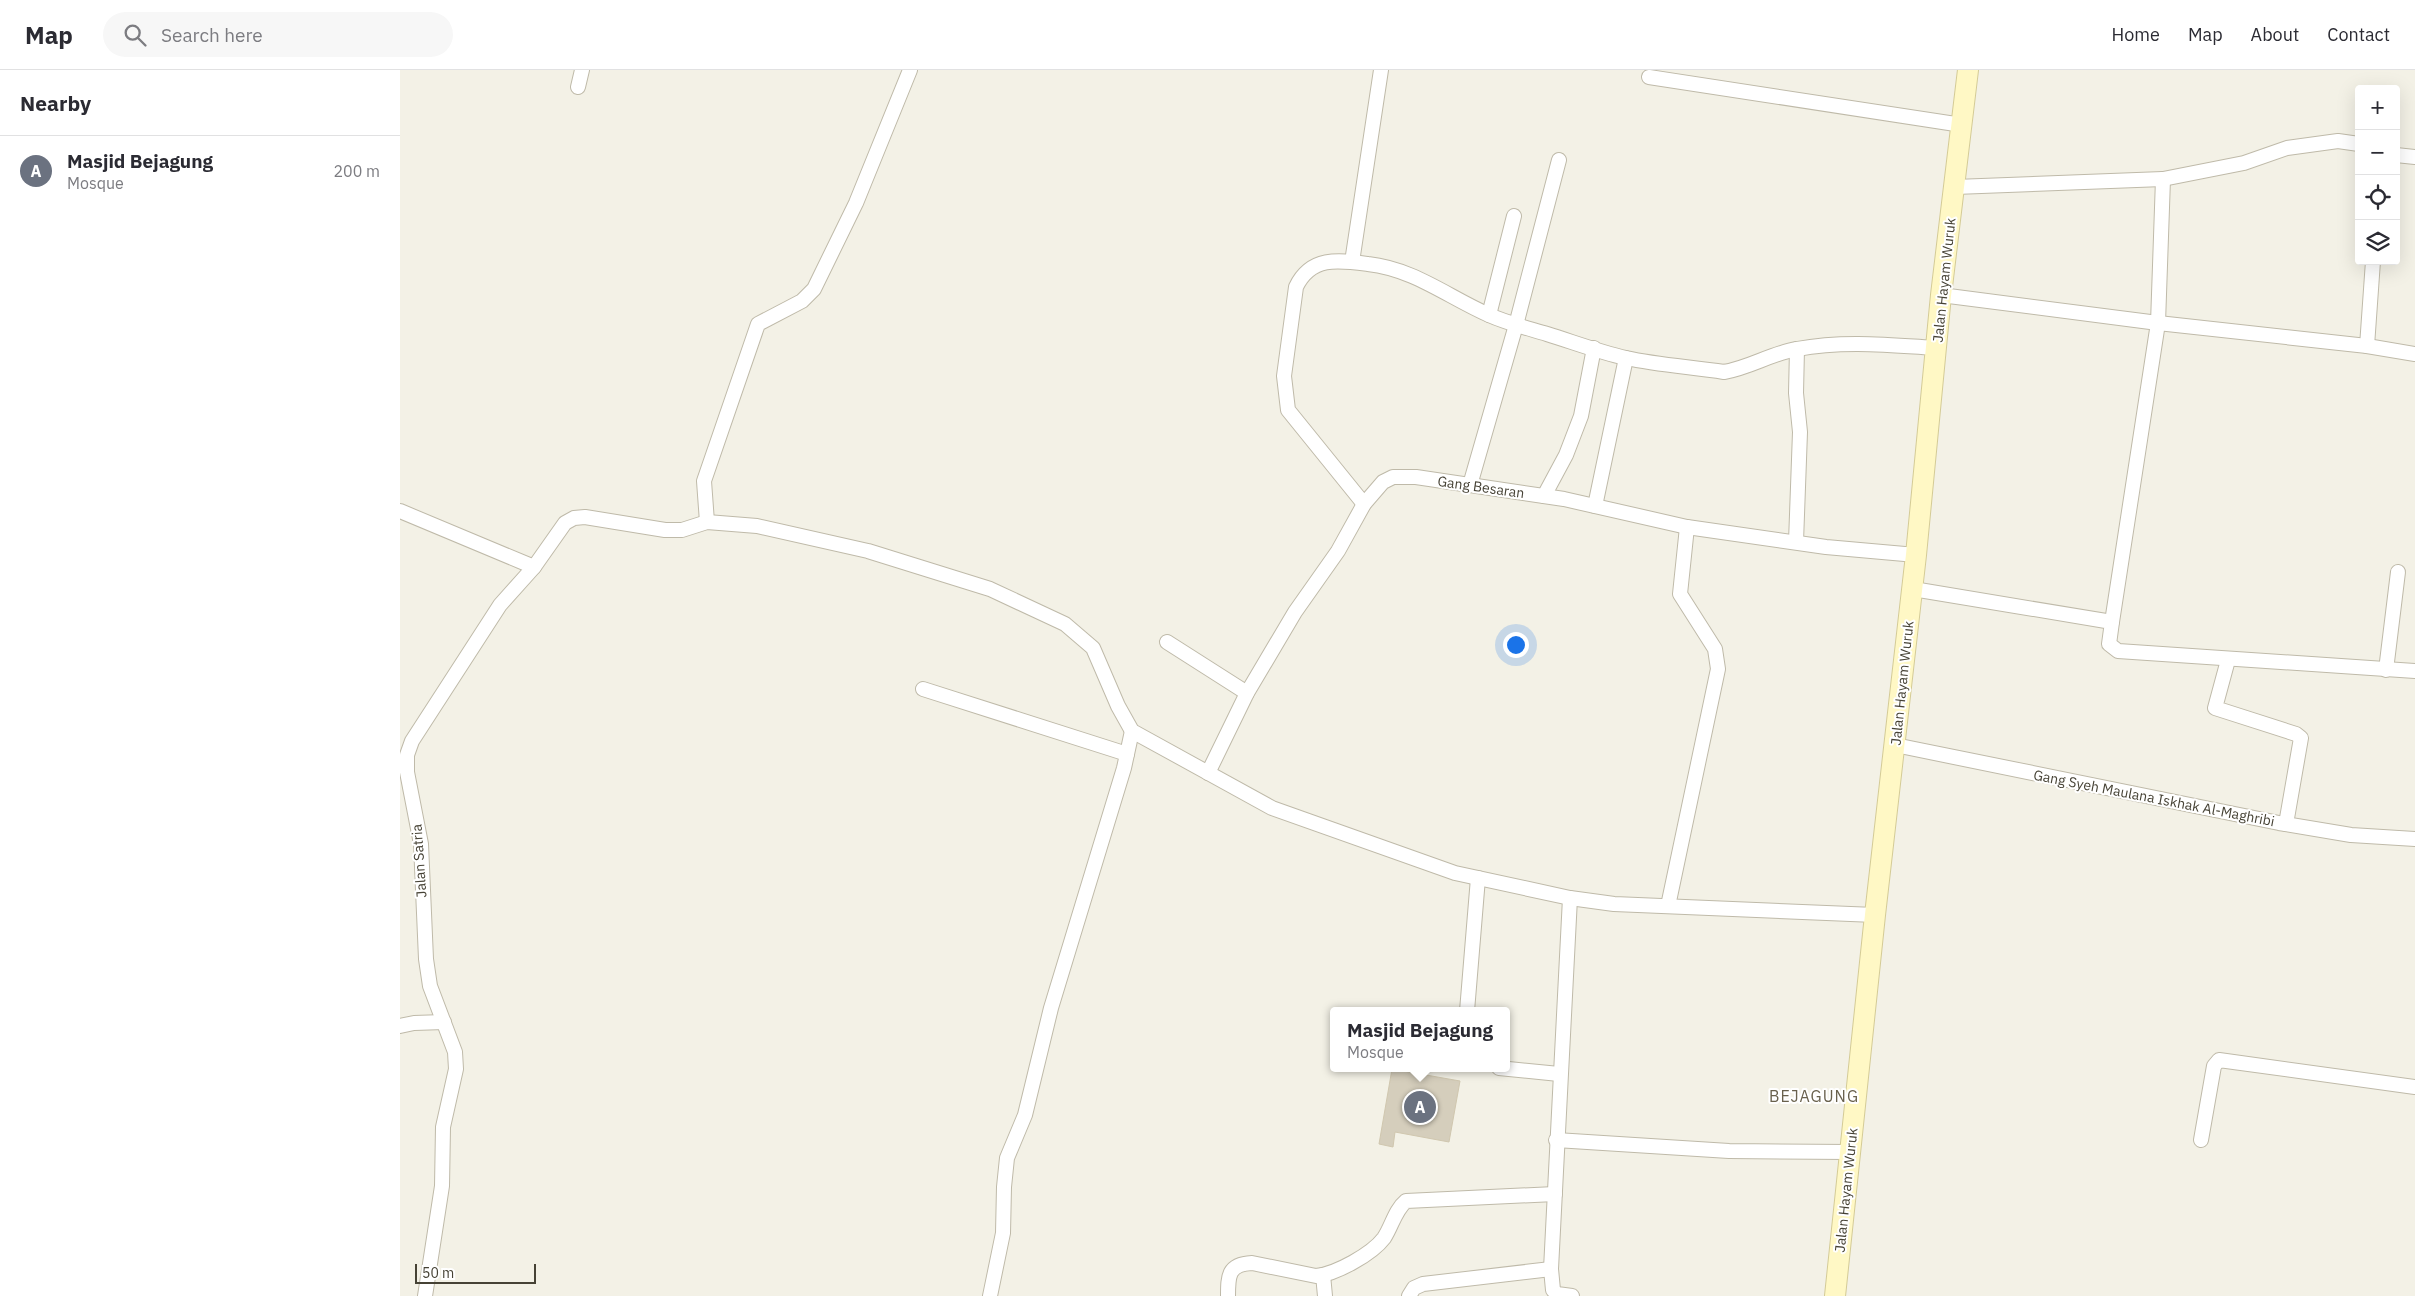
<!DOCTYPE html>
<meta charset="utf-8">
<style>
:root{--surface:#fff;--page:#f7f7f7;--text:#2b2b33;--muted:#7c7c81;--line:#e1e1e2;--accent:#fb5516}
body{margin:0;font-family:"IBM Plex Sans",sans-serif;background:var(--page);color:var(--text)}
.controls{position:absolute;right:15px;top:15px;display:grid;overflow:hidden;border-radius:5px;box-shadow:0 5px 20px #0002}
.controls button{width:45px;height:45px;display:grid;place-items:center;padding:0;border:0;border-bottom:1px solid var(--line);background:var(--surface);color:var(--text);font:25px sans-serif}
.scale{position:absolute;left:15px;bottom:12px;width:121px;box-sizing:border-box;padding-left:5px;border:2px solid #464235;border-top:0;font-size:14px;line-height:18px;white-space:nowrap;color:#464235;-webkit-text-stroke:4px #fff;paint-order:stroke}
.you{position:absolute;left:1115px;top:574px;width:18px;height:18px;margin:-12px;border:4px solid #fff;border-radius:50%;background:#1a73e8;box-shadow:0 0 0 8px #1a73e833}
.badge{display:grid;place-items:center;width:32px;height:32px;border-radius:50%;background:var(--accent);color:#fff;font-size:16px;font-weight:700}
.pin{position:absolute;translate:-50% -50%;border:2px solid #fff;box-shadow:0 1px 5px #0006}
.popup{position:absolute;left:930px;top:937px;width:180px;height:65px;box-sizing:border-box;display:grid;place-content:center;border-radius:5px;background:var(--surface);filter:drop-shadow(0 1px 4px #0005);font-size:16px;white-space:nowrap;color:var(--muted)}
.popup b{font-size:19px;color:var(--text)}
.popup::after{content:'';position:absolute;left:50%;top:100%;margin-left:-10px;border:10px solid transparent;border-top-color:var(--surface)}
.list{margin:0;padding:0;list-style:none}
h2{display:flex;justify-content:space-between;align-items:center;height:65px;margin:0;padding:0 20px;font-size:21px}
h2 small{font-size:16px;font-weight:400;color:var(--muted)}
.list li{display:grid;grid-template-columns:32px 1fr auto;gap:15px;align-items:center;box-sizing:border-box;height:70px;padding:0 20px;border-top:1px solid var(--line)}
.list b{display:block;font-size:19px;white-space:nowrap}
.list p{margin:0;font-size:16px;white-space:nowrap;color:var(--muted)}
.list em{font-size:16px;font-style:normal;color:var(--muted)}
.icon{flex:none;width:28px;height:28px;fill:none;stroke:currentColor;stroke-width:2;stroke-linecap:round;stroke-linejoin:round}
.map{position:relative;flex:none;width:2015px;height:1226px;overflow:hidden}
header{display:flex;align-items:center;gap:30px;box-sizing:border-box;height:70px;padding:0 25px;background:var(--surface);border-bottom:1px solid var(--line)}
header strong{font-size:24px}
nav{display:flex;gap:28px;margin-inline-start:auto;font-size:18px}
.search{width:350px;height:45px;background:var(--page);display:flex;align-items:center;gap:12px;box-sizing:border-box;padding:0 18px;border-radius:28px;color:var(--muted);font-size:19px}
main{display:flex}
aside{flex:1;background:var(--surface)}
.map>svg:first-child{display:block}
</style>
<header>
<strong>Map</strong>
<div class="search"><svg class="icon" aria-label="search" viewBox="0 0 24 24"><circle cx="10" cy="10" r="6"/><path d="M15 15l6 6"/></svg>Search here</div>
<nav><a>Home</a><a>Map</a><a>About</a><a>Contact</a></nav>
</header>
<main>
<aside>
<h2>Nearby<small></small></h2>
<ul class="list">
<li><span class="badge" style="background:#6b7280">A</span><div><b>Masjid Bejagung</b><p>Mosque</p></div><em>200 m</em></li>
</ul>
</aside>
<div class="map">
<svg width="2015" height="1226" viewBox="0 0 2015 1226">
<rect width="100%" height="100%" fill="#f3f1e6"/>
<!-- building -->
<polygon fill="#d5cebc" stroke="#d0c7af" points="992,999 1060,1011 1049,1072 995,1062 993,1077 979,1074"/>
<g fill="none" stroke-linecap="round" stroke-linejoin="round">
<!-- street casing -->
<g stroke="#bfbaa9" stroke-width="16">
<g id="street">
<polyline points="1249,7 1562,55"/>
<polyline points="178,17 182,0"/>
<polyline points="1996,85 2015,87"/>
<polyline points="1555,117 1763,109 1844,93 1887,78 1938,71 1959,74"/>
<polyline points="952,192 981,0"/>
<polyline points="1541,225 1758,253 1967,276 2015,284"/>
<polyline points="1089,245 1114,146"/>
<polyline points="1967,276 1973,191"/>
<polyline points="1070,415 1116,255 1159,90"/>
<polyline points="1144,426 1166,385 1181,346 1194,278"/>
<path d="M964,434l-76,-94 -4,-34 12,-89c15,-31 42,-27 72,-23 46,5 80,33 121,51 18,8 38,13 58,19 26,8 52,18 79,24 32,7 66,9 98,14 25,-4 48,-19 73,-23 47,-9 93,-4 139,-1"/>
<polyline points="1195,436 1226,288"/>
<polyline points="0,441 134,497"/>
<polyline points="307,452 304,411 358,254 402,231 414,219 456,133 510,0"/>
<polyline points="1396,472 1400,362 1396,323 1397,279"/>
<polyline points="1513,519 1712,552 1709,574 1718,581 2015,601"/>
<polyline points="1712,552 1758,253 1763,109"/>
<polyline points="767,572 847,623"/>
<polyline points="1828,590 1815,638 1896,664 1901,668 1886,754"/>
<polyline points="1986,600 1998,502"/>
<polyline points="523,619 727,684"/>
<polyline points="1495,675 1879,753 1951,765 2015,769"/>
<polyline points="808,703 847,623 895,542 938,481 964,434 983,412 993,407 1016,407 1164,429 1287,457 1426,477 1516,485"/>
<polyline points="1170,828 1151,1199 1153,1220 1157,1224 1172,1226"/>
<polyline points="1268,836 1318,599 1315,579 1280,524 1287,457"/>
<polyline points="1067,941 1078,808"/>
<polyline points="0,956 14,953 44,952"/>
<polyline points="1099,998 1159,1004"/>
<polyline points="1156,1070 1329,1081 1450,1082"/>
<polyline points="1801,1070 1814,996 1819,990 2015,1017"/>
<polyline points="923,1205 925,1226"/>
<polyline points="25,1226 42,1116 43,1057 56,999 55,982 30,916 26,889 21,774 7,702 7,685 12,671 100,535 134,497 165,453 174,448 185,447 265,460 282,460 307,452 357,456 468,481 590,519 665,554 693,578 718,636 732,661 872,738 1055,803 1170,828 1214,834 1475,845"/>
<polyline points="590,1226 603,1163 604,1117 607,1088 625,1045 651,938 724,698 732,661"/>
<path d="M828,1226c0,-20 0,-32 24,-33l64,13c20,-2 56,-22 68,-38 8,-12 11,-28 22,-37l149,-7"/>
<polyline points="1009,1226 1014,1218 1023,1214 1151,1199"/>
</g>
</g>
<!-- secondary casing -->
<g stroke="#d4cb96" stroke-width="22">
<polyline id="secondary" points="1435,1226 1475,845 1516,485 1541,225 1568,0"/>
</g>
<!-- street -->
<use href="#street" stroke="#fff" stroke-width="14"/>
<!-- secondary -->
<use href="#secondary" stroke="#fff8c5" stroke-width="20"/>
</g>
<g text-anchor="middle" stroke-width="4" stroke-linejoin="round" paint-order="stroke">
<!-- street labels -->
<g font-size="14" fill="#464235" stroke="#fff">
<text transform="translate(1544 210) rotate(-84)" y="5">Jalan Hayam Wuruk</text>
<text transform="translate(1081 417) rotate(8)" y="5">Gang Besaran</text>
<text transform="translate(1502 613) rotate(-84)" y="5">Jalan Hayam Wuruk</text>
<text transform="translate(1754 728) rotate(11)" y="5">Gang Syeh Maulana Iskhak Al-Maghribi</text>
<text transform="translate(19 791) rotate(-94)" y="5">Jalan Satria</text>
<text transform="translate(1446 1120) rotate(-84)" y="5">Jalan Hayam Wuruk</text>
</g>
<!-- quarter labels -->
<g font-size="16" letter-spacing="1" fill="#69614d" stroke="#fff">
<text x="1414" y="1032">BEJAGUNG</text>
</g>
</g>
</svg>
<div class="controls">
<button>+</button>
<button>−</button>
<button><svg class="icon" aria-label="locate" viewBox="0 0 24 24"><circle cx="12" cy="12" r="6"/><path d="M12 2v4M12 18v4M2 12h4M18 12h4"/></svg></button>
<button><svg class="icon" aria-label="layers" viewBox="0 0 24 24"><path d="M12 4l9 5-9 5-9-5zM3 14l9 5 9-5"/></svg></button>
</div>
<div class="scale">50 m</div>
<div class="you"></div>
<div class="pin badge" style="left:1020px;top:1037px;background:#6b7280">A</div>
<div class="popup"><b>Masjid Bejagung</b>Mosque</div>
</div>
</main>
